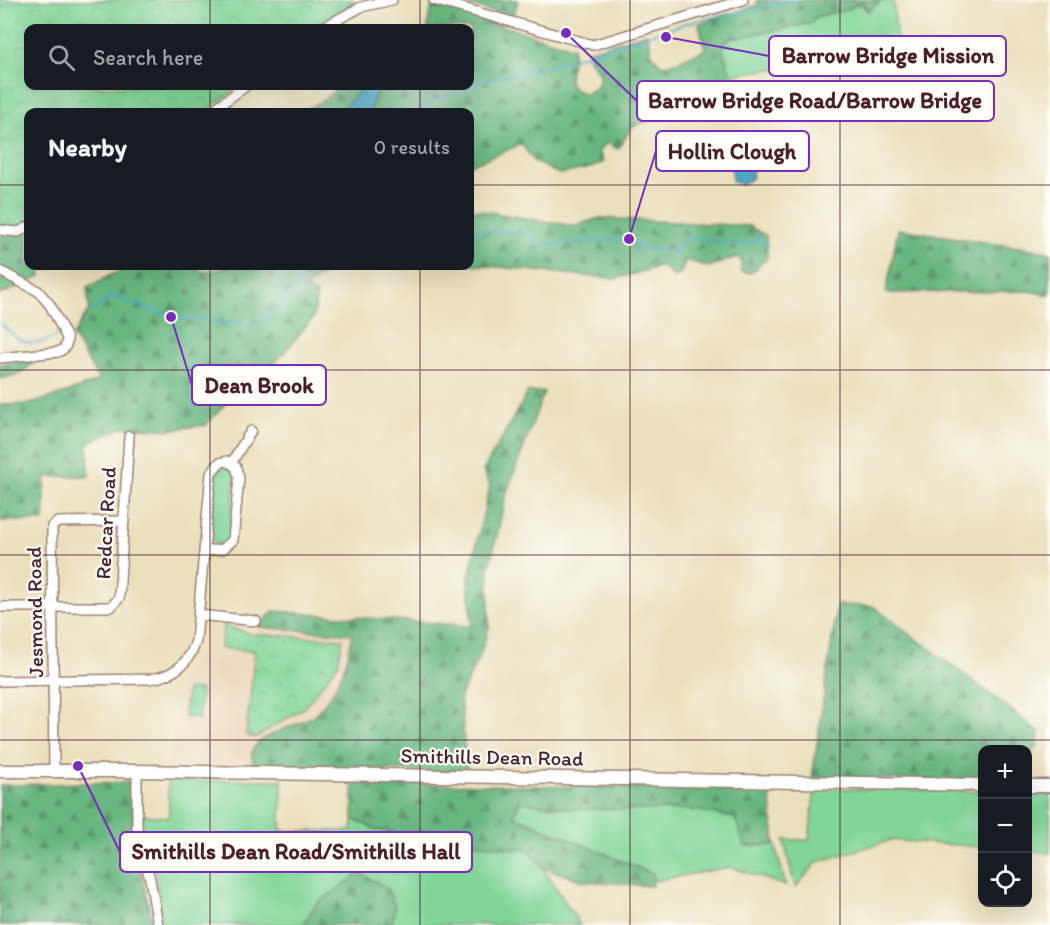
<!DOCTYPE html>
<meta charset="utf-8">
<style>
:root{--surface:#171b24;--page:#20242c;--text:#f1f3f6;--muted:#9ea1a6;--line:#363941}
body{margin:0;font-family:Itim,sans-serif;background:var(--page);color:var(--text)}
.controls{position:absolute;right:18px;bottom:18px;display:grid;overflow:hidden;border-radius:12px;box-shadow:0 6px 24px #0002}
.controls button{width:54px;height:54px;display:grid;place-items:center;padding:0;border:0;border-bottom:2px solid var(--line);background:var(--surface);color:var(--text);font:30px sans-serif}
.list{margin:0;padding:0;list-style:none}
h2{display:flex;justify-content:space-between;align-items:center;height:78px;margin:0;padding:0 24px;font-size:26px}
h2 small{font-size:20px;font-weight:400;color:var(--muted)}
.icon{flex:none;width:33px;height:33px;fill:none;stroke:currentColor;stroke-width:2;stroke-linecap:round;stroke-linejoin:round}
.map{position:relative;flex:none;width:1050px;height:925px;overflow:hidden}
.search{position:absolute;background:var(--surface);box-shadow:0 6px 24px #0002;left:24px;top:24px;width:450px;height:66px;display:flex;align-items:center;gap:15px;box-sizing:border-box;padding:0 21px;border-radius:12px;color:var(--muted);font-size:22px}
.panel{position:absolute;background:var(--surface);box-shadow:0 6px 24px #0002;left:24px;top:108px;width:450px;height:162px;border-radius:12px}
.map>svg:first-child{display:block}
</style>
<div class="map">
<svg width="1050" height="925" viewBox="0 0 1050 925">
<defs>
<pattern id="forest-firs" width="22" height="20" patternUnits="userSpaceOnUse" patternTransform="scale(1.5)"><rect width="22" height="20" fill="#68b680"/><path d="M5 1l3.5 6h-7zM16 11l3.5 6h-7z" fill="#589369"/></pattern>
<pattern id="park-crowns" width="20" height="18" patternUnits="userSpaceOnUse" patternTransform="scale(1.5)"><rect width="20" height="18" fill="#81d598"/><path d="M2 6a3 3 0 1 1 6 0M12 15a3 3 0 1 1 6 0" fill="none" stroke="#71b683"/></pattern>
<pattern id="water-ripples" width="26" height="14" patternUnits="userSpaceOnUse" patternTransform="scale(1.5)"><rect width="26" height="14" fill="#48a9c7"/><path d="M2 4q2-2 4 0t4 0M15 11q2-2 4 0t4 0" fill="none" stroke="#3e89a2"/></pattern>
</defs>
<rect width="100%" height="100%" fill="#fdfcf7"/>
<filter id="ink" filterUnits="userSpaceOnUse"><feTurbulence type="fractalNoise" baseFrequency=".0167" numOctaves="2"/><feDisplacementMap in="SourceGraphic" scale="12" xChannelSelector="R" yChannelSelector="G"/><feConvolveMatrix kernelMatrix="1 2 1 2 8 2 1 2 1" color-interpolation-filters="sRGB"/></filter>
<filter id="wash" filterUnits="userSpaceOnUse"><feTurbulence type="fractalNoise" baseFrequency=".008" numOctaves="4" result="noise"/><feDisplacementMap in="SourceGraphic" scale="24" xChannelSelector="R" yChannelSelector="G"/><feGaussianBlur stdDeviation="1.35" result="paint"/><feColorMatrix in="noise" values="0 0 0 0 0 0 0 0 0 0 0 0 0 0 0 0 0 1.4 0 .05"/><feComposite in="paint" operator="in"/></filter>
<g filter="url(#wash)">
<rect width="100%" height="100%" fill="#ebe0bc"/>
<!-- built -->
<polygon fill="#ecd7ba" points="206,621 244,625 247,631 255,633 258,627 266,627 352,634 346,666 334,690 324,704 314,715 298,725 264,737 252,753 253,767 168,765 180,689 176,679 180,677 200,653 204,624"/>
<!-- green -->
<g fill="#81d598" stroke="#667a62" stroke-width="1.5">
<polygon points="881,0 893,0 898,51 731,75 722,48 729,39 812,23 815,17 846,10 860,3 868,12"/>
<polygon points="222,466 228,466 235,473 230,538 228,541 220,545 211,540 210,535 215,474"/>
<polygon points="187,689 201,690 198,719 184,717"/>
<polygon points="282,780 281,831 352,831 353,819 377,830 532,851 580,925 392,925 395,907 388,889 304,923 305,925 162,925 156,874 142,830 142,815 169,817 168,781"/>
<polygon points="815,788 982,791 982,847 891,840 817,862 795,888 784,840 809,840"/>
<polygon points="1028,792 1050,793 1050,853 1028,851"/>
<polygon points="520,801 573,809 698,810 735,818 745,846 775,845 786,886 731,867 652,881 653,874 514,816"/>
</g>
<!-- forest -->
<g fill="url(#forest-firs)" stroke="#596a56" stroke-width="1.5">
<polygon points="448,0 518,0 513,17"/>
<path d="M757,0h124l-13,12 -8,-9 -14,7 -31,7 -3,6 -83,16 -7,9 9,27 -28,12 -3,13 -68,27 -14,22 -11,-6 -8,8 5,11 -14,6 -31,6 -25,-12 -12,-18 -52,21v-53h-99l-1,-2 9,-24h91v-58h-43l5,-23 141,42c1,15 -4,21 -4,35l6,7 10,5 11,-6 5,-12 -11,-15 -3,-10 60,-18 5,21 9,11 9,-1 35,-14 -6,-26 59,-19z"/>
<polygon points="339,86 366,86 338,112 302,112 324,100"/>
<polygon points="470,209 574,226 600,218 749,226 766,236 767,258 751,273 741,272 741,260 737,257 708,267 686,260 681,273 674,277 662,266 615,279 470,264"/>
<polygon points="898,229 1039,250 1050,253 1050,295 1028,291 886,293"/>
<polygon points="28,233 28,266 40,266 41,276 0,295 0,236"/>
<polygon points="130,266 187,266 205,272 226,268 225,266 334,266 331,270 304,288 317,295 313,318 270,369 262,363 206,425 168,430 124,427 88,443 89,476 46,477 44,521 0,521 0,405 30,404 66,393 99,380 73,336 89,309 87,287"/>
<polygon points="40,358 20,374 0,379 0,364"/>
<path d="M528,392h16l-37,100 -18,77v58l-9,28 -20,42 7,75 -214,-5c0,-4 -1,-9 -1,-14 4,-21 49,-26 64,-40 22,-22 32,-49 36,-79l-94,-7 16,-16 198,15 -4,-46 22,-94 -7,-15z"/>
<polygon points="837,605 873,606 1039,731 1037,747 1028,757 1028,750 982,750 982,781 812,778"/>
<polygon points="133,782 133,836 153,925 0,925 0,785"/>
<polygon points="353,783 770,789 775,845 745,846 735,818 698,810 573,809 520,802 514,816 653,874 652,886 584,881 544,868 531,851 377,830 353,819"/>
<polygon points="360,873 388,889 395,907 392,925 305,925 304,923 316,904"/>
</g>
<!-- park -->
<g fill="url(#park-crowns)" stroke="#667a62" stroke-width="1.5">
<polygon points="0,0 354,0 349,6 314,28 28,28 28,86 240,86 204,112 28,112 28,224 23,228 0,227"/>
<polygon points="224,625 251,634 343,639 338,664 304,708 255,738 246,735 255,651 220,648"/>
</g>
<!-- water -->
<g fill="url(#water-ripples)" stroke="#496479" stroke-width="1.5">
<polygon points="366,86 379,86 370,110 371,112 338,112"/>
<path d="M745,160l8,10 -1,8 -11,7 -8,-3c-4,-12 -1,-20 12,-22z"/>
</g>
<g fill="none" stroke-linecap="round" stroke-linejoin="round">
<!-- stream -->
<g stroke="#48a9c7" stroke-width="2">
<polyline points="416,112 422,106 484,80 552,65 687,23 794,0"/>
<polyline points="470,230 527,233 539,245 629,239 637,246 673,253 687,237 744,245 758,238 768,246"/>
<polyline points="92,311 112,296 171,317 254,325 280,307 316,266"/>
<path d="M0,323c20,20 31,27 58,12"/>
</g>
</g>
</g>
<g filter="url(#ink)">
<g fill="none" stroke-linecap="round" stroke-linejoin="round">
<!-- street casing -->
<g stroke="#9a8074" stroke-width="12">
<g id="street">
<polyline points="434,0 593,45 743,0"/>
<polyline points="322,28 361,7 392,0"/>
<polyline points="210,112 246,86"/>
<polyline points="0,230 18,232 28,227"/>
<path d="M0,271l38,20 12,14 17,33c0,8 -2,11 -9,14l-58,6"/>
<polyline points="232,462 251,431"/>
<polyline points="0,607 111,607 119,598 129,436"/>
<polyline points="199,615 256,621"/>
<path d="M0,681l150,-2c23,-3 39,-15 46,-38l15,-168 8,-10 8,-2 9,6 3,11 -6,62 -10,9 -17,2"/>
<polyline points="54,771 52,526 58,522 124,521"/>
<polyline points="137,771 137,830 150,879 158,925"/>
</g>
</g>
<!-- secondary casing -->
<g stroke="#9a8074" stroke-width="15">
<g id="secondary">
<polyline points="0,771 137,771 982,785"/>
<polyline points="1028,786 1050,786"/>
</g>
</g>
<!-- street -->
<use href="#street" stroke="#fff" stroke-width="9"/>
<!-- secondary -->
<use href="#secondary" stroke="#fff" stroke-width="12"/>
</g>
</g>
<!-- grid -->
<path fill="none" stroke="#4a1f2b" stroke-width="1.5" stroke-opacity="0.55" d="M210,0v28M420,0v28M630,0v925M840,0v925M210,86v26M420,86v26M0,185h28M470,185h580M210,266v659M420,266v659M0,370h1050M0,555h1050M0,740h1050"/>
<g text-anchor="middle" stroke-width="4.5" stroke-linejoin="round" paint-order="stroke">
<!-- street labels -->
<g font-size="21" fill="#4a1f2b" stroke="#fdfcf7">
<text transform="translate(106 523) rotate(-87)" y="7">Redcar Road</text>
<text transform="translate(35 612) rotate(-91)" y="7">Jesmond Road</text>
<text transform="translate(492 757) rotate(1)" y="7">Smithills Dean Road</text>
</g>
</g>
<!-- callouts -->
<path fill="none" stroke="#7b2cbf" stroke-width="2" d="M666 37L769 56M566 33L637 101M629 239L656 151M171 317L192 385M78 766L120 852"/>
<g fill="#7b2cbf" stroke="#fdfcf7" stroke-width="2">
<circle cx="666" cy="37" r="6"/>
<circle cx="566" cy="33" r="6"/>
<circle cx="629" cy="239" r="6"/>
<circle cx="171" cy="317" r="6"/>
<circle cx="78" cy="766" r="6"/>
</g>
<g fill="#fdfcf7" stroke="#7b2cbf" stroke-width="2">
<rect x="769" y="36" width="237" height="40" rx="6"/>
<rect x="637" y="81" width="357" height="40" rx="6"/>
<rect x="656" y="131" width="153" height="40" rx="6"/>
<rect x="192" y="365" width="134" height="40" rx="6"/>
<rect x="120" y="832" width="352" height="40" rx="6"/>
</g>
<g font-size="22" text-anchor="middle" font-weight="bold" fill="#4a1f2b">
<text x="888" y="63">Barrow Bridge Mission</text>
<text x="815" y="108">Barrow Bridge Road/Barrow Bridge</text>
<text x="732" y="159">Hollin Clough</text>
<text x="259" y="393">Dean Brook</text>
<text x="296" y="859">Smithills Dean Road/Smithills Hall</text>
</g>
</svg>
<div class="controls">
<button>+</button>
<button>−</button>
<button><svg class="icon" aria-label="locate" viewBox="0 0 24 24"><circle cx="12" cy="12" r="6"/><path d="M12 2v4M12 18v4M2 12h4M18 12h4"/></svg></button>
</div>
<div class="search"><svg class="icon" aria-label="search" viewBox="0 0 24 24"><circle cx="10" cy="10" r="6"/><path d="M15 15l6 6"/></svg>Search here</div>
<section class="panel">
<h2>Nearby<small>0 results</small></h2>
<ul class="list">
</ul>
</section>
</div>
